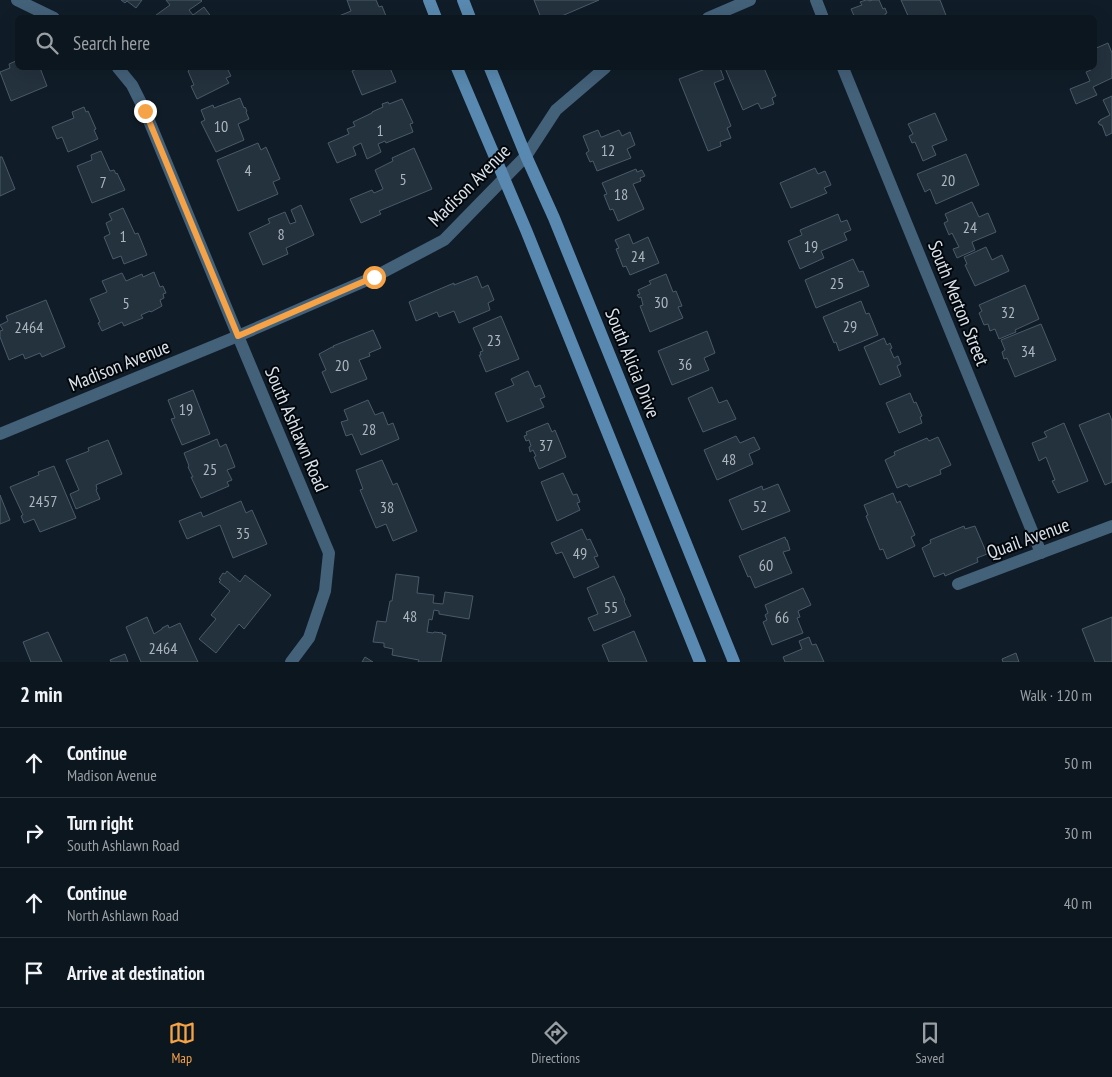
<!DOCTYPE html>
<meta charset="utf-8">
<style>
:root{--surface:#0c161e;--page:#151f27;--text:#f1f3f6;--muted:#9a9fa4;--line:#2c353c;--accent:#f6a247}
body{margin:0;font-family:"PT Sans Narrow",sans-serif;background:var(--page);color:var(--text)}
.stop{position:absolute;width:15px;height:15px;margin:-11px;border:4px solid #f6a247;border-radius:50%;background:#fff}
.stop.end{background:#f6a247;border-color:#fff;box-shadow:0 1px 5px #0008}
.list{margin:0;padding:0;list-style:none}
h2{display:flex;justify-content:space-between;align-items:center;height:65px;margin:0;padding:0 20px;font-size:21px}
h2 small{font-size:16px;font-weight:400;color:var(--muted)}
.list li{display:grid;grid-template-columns:32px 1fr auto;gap:15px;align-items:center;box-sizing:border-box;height:70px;padding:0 20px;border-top:1px solid var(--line)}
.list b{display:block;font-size:19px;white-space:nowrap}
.list p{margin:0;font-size:16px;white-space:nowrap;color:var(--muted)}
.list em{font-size:16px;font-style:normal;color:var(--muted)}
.icon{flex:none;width:28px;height:28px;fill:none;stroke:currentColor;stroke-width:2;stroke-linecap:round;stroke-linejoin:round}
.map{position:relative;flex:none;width:1112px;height:662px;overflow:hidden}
.search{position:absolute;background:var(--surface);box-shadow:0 5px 20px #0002;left:15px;right:15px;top:15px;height:55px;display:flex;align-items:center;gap:12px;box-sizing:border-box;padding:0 18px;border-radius:8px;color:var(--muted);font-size:19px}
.sheet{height:345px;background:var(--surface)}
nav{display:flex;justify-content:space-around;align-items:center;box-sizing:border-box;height:70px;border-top:1px solid var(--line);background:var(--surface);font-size:14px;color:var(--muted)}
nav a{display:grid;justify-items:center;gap:2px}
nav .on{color:var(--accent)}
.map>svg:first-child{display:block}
</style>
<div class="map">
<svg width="1112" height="662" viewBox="0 0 1112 662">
<rect width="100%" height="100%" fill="#101d28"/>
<!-- building -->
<g fill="#24323e" stroke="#4b5a68">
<polygon points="121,0 142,0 136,8 127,1 125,3"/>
<polygon points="166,0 201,0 202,1 189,10 193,15 204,7 212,18 152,18 170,5"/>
<polygon points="347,0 376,0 379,7 382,6 386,16 383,17 384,18 340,18 339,16 351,11"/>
<polygon points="534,0 599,0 557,18 541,18"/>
<polygon points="866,0 869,0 869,1 873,0 879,0 883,9 885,8 887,13 885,14 886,18 855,18 851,9 862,5 860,2"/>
<polygon points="901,0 940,0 947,18 909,18"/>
<polygon points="1108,43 1112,53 1112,78 1093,87 1097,95 1076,104 1070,89 1090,81 1086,72 1091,70 1090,68 1094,68 1094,49"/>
<polygon points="18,60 18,68 34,68 34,69 40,68 47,86 11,101 0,72 10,68 9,64"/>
<polygon points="187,68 227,68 231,76 226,78 229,83 197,99 191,86 194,85 188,71 189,71"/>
<polygon points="359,68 390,68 396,82 362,95 352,71"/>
<polygon points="708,68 720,68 724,79 714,83 731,126 727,128 731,138 720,142 721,146 708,151 679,79"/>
<polygon points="725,68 764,68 776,96 772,98 774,104 761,109 758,103 743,110"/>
<polygon points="1112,96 1112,133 1106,136 1102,125 1100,125 1098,122 1100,121 1100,120 1110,115 1103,100"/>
<polygon points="240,98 244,108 245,107 247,111 246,112 249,119 238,124 244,140 216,152 201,122 205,120 201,110 213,105 214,108"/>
<polygon points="402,99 413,123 410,124 413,132 386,143 385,141 378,144 381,152 367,159 361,143 353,147 356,155 337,163 328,143 349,134 347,129 355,126 353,122 372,113 372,112 383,107 382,104 388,102 389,104"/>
<polygon points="84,107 86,112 88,111 96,129 94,130 98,139 68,152 62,137 57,139 52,127 74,118 72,112"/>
<polygon points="935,113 947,140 932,146 936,155 923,161 915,142 912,143 909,136 913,134 908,124"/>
<polygon points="598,130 601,137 602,137 619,130 622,136 630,132 635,145 627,149 631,158 597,171 593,161 590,162 586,153 589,151 583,136"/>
<polygon points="258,143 261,150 266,147 280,179 273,182 278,194 238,211 217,160"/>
<polygon points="414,148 432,189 379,211 381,214 361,223 350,199 372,190 374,193 383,189 375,170 393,161 392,158"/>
<polygon points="101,151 110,171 114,170 116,174 117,173 125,190 92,203 77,166 92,160 91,155"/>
<polygon points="966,154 979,185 936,204 930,189 925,192 917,174"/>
<polygon points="0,157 2,157 15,189 0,196"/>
<polygon points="815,168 818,174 825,171 831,185 824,188 827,193 791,208 780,183"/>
<polygon points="636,169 637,172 642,170 645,176 640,178 641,181 633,184 644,209 618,221 613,209 610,210 604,195 607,194 602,183"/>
<polygon points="972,202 979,217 988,213 996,232 972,242 975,250 957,258 953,249 959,247 952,233 949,235 944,223 948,221 945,214"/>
<polygon points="301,205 314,235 286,248 288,254 263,265 249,233 270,223 268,219 285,212 290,224 296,222 291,210"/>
<polygon points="123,208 135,234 138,233 147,255 124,264 121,256 113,259 104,237 110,234 106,223 112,220 109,214"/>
<polygon points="838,214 841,222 847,220 851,230 844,233 847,240 821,251 824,258 800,269 788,241 802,235 800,230"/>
<polygon points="629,234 633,244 648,237 659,263 630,275 626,266 623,267 616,249 619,248 615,240"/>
<polygon points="986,247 992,260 1002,255 1009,271 975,286 965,265 967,264 964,257"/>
<polygon points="853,259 859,272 863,271 869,286 816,308 805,280"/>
<polygon points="154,272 160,287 163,286 166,293 163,294 164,298 160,300 162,306 151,312 150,311 141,315 143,318 124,326 122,322 102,331 98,323 100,322 90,299 107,292 102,281 122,273 126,281 142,274 143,277"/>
<polygon points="666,274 673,292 676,291 682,306 678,307 683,318 650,332 640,306 643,305 641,297 639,298 637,295 640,294 638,290 651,284 649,281"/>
<polygon points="477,276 482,288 488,285 494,300 488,303 490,310 459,323 454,311 439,317 437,312 416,321 409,302 454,283 454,285"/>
<polygon points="1025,285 1039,319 1015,330 1016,332 999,339 995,329 990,331 988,324 984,325 979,313 982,311 979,305"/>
<polygon points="46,300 65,347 42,357 40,353 25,359 23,354 9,360 0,337 0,331 3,330 0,325 8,321 6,316"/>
<polygon points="861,301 866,314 869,313 878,335 839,351 836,342 834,343 823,317"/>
<polygon points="501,316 519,359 486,372 479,355 481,355 480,352 483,351 473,328"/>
<polygon points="1041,324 1056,360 1015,377 1007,358 1004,359 1002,352 1005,350 1001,340"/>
<polygon points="373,330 381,348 369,353 370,356 359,360 367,379 331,393 322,372 326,370 319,354 332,347 334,347 333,346"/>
<polygon points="707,331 715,353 704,358 709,370 672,385 658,351"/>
<polygon points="884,338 887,345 890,343 892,348 890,349 894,358 898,356 901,364 897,366 901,376 880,385 864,347"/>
<polygon points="528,371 535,387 540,385 545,397 540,399 544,407 507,422 495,393 514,385 511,379"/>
<polygon points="712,387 719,403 727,400 736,419 703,432 688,398"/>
<polygon points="193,390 210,434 182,445 171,419 175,418 168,400"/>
<polygon points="910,393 914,403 916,402 922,416 920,417 922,423 899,433 886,403"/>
<polygon points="368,400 375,415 383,412 388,425 393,423 399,439 361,455 352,434 346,436 341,422 348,420 344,410"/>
<polygon points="1109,413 1112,421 1112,482 1105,485 1079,425"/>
<polygon points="548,423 552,432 555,430 566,457 539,469 534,457 536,456 533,450 530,452 529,447 531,446 529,440 526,441 524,436 527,435 526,432"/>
<polygon points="1064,423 1088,481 1058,493 1052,481 1055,480 1046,457 1039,461 1032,443 1047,437 1044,432"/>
<polygon points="736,436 740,443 754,437 760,449 749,454 753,464 717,480 704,450"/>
<polygon points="938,437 951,465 940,470 941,474 909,487 907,484 897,488 885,460 895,455 894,452 927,438 929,441"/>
<polygon points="217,439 220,447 226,444 235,467 227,470 232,480 227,482 229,486 201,498 191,477 193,477 188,467 189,466 184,453"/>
<polygon points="108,440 122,474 96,485 97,489 96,490 100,499 76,509 70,494 79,490 66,460 89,451 88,448"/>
<polygon points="382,460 393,485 397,483 417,531 393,541 386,524 376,528 360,490 363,489 356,470"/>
<polygon points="54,466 76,518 40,532 34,519 24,523 21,516 23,515 10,487 39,475 38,472"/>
<polygon points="563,473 573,495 577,494 580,502 577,503 580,510 557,521 541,482"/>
<polygon points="778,484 790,511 742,530 729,500 762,486 763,490"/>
<polygon points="893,493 897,503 900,501 915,535 911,537 915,546 887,559 883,549 880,550 866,516 868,515 864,505"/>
<polygon points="0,495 10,520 0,524"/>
<polygon points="241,501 246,513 252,510 267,544 233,558 220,525 187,539 179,521 201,512 203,517"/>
<polygon points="964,526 965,529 975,526 987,554 977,558 978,562 945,576 944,573 934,577 922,548 931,543 930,540"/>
<polygon points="582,529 587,540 590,539 598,556 594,557 599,567 574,578 562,552 556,554 551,543"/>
<polygon points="785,537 786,540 787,540 790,550 783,552 792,573 755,588 750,576 748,577 739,556"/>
<polygon points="227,571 240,582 245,575 271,595 244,629 239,624 216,653 199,639 216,619 211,615 230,591 219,582 221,580 219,579 223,573 225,574"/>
<polygon points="396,574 419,577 417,593 434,595 433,603 443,604 445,592 473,596 469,619 439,614 439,611 434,610 432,620 429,619 427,632 433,633 434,632 443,633 442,634 446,635 441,662 418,662 419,660 392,655 393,649 384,647 384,643 373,642 377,621 386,622 390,601 392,601"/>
<polygon points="614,576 625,600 624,601 631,616 594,631 588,618 598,614 587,588"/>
<polygon points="803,588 811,605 798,611 800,617 797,618 803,633 772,645 763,622 767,620 765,615 768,613 765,605"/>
<polygon points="147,617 154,634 162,629 162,628 168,625 169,628 180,623 198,662 141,662 126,627"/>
<polygon points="1112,617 1112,662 1095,662 1082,629"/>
<polygon points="634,631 647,662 609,662 602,645"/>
<polygon points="48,632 62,662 31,662 23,642"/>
<polygon points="809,637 812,645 816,644 824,662 785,662 783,657 802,649 799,641"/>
<polygon points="1016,653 1019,662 1003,662 1002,659"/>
<polygon points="125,654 128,662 111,662 110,660"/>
<polygon points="365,657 373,662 362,662"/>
</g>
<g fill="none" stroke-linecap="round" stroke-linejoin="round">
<!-- minor -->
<g stroke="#44617a" stroke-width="12">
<polyline points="17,0 54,18"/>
<polyline points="816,0 823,18"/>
<polyline points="708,18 750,0"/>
<polyline points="118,68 132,85 145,111 238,336 329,553 325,591 309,638 291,662"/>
<polyline points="843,68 1041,553"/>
<polyline points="0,434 238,336 374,277 444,240 526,156 556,110 605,68"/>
<polyline points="958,584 1112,526"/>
</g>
<!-- secondary -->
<g stroke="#5989b0" stroke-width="12">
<polyline points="429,0 436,18"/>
<polyline points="463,0 470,18"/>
<polyline points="457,68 526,230 700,662"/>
<polyline points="490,68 526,156 554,218 734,662"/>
</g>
</g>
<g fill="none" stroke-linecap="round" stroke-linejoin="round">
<!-- route -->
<polyline stroke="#f6a247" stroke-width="6" points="145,111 238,336 374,277"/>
</g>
<g text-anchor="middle" stroke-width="4" stroke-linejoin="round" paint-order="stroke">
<!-- number labels -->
<g font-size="16" fill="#acb6bf">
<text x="221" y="132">10</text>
<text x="380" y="136">1</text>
<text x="608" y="156">12</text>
<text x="248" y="176">4</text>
<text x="403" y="185">5</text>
<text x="948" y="186">20</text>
<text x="103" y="188">7</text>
<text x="621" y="200">18</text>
<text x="970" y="233">24</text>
<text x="281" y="240">8</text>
<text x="123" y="242">1</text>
<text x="811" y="252">19</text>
<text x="638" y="262">24</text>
<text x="837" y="289">25</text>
<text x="661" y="308">30</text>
<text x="126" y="309">5</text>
<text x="1008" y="318">32</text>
<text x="850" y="332">29</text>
<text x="29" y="333">2464</text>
<text x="494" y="346">23</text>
<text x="1028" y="357">34</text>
<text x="685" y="370">36</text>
<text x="342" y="371">20</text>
<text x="186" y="415">19</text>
<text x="369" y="435">28</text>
<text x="546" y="451">37</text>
<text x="729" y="465">48</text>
<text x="210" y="475">25</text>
<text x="43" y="507">2457</text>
<text x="760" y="512">52</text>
<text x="387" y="513">38</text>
<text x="243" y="539">35</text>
<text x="580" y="559">49</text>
<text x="766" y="571">60</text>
<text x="611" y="613">55</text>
<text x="410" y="622">48</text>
<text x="782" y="623">66</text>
<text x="163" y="654">2464</text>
</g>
<!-- street labels -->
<g font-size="19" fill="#d9e2ea" stroke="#03070b">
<text transform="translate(469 185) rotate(-45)" y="7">Madison Avenue</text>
<text transform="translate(959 303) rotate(68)" y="7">South Merton Street</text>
<text transform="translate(633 363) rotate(68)" y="7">South Alicia Drive</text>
<text transform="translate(119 365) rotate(-22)" y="7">Madison Avenue</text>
<text transform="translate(297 429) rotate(67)" y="7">South Ashlawn Road</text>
<text transform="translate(1028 538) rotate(-20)" y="7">Quail Avenue</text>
</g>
</g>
</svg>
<div class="stop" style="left:374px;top:277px"></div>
<div class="stop end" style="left:145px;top:111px"></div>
<div class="search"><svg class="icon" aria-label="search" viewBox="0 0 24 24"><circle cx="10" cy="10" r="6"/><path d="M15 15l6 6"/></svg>Search here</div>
</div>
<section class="sheet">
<h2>2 min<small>Walk · 120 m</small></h2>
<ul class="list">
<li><svg class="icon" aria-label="ahead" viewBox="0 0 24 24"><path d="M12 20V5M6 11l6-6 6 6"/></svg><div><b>Continue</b><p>Madison Avenue</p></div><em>50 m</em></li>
<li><svg class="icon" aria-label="right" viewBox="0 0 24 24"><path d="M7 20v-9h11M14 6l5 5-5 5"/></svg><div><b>Turn right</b><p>South Ashlawn Road</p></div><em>30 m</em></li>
<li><svg class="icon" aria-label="ahead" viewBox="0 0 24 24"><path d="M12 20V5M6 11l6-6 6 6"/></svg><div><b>Continue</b><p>North Ashlawn Road</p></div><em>40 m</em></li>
<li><svg class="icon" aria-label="arrive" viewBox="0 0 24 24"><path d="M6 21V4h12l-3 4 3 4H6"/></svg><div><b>Arrive at destination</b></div></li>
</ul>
</section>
<nav>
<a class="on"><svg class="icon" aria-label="map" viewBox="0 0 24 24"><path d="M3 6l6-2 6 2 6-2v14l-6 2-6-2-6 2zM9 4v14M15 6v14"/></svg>Map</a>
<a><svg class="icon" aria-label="directions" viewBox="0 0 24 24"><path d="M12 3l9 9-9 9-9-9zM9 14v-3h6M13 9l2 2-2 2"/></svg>Directions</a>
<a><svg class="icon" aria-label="saved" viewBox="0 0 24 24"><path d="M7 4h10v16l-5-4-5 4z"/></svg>Saved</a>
</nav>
